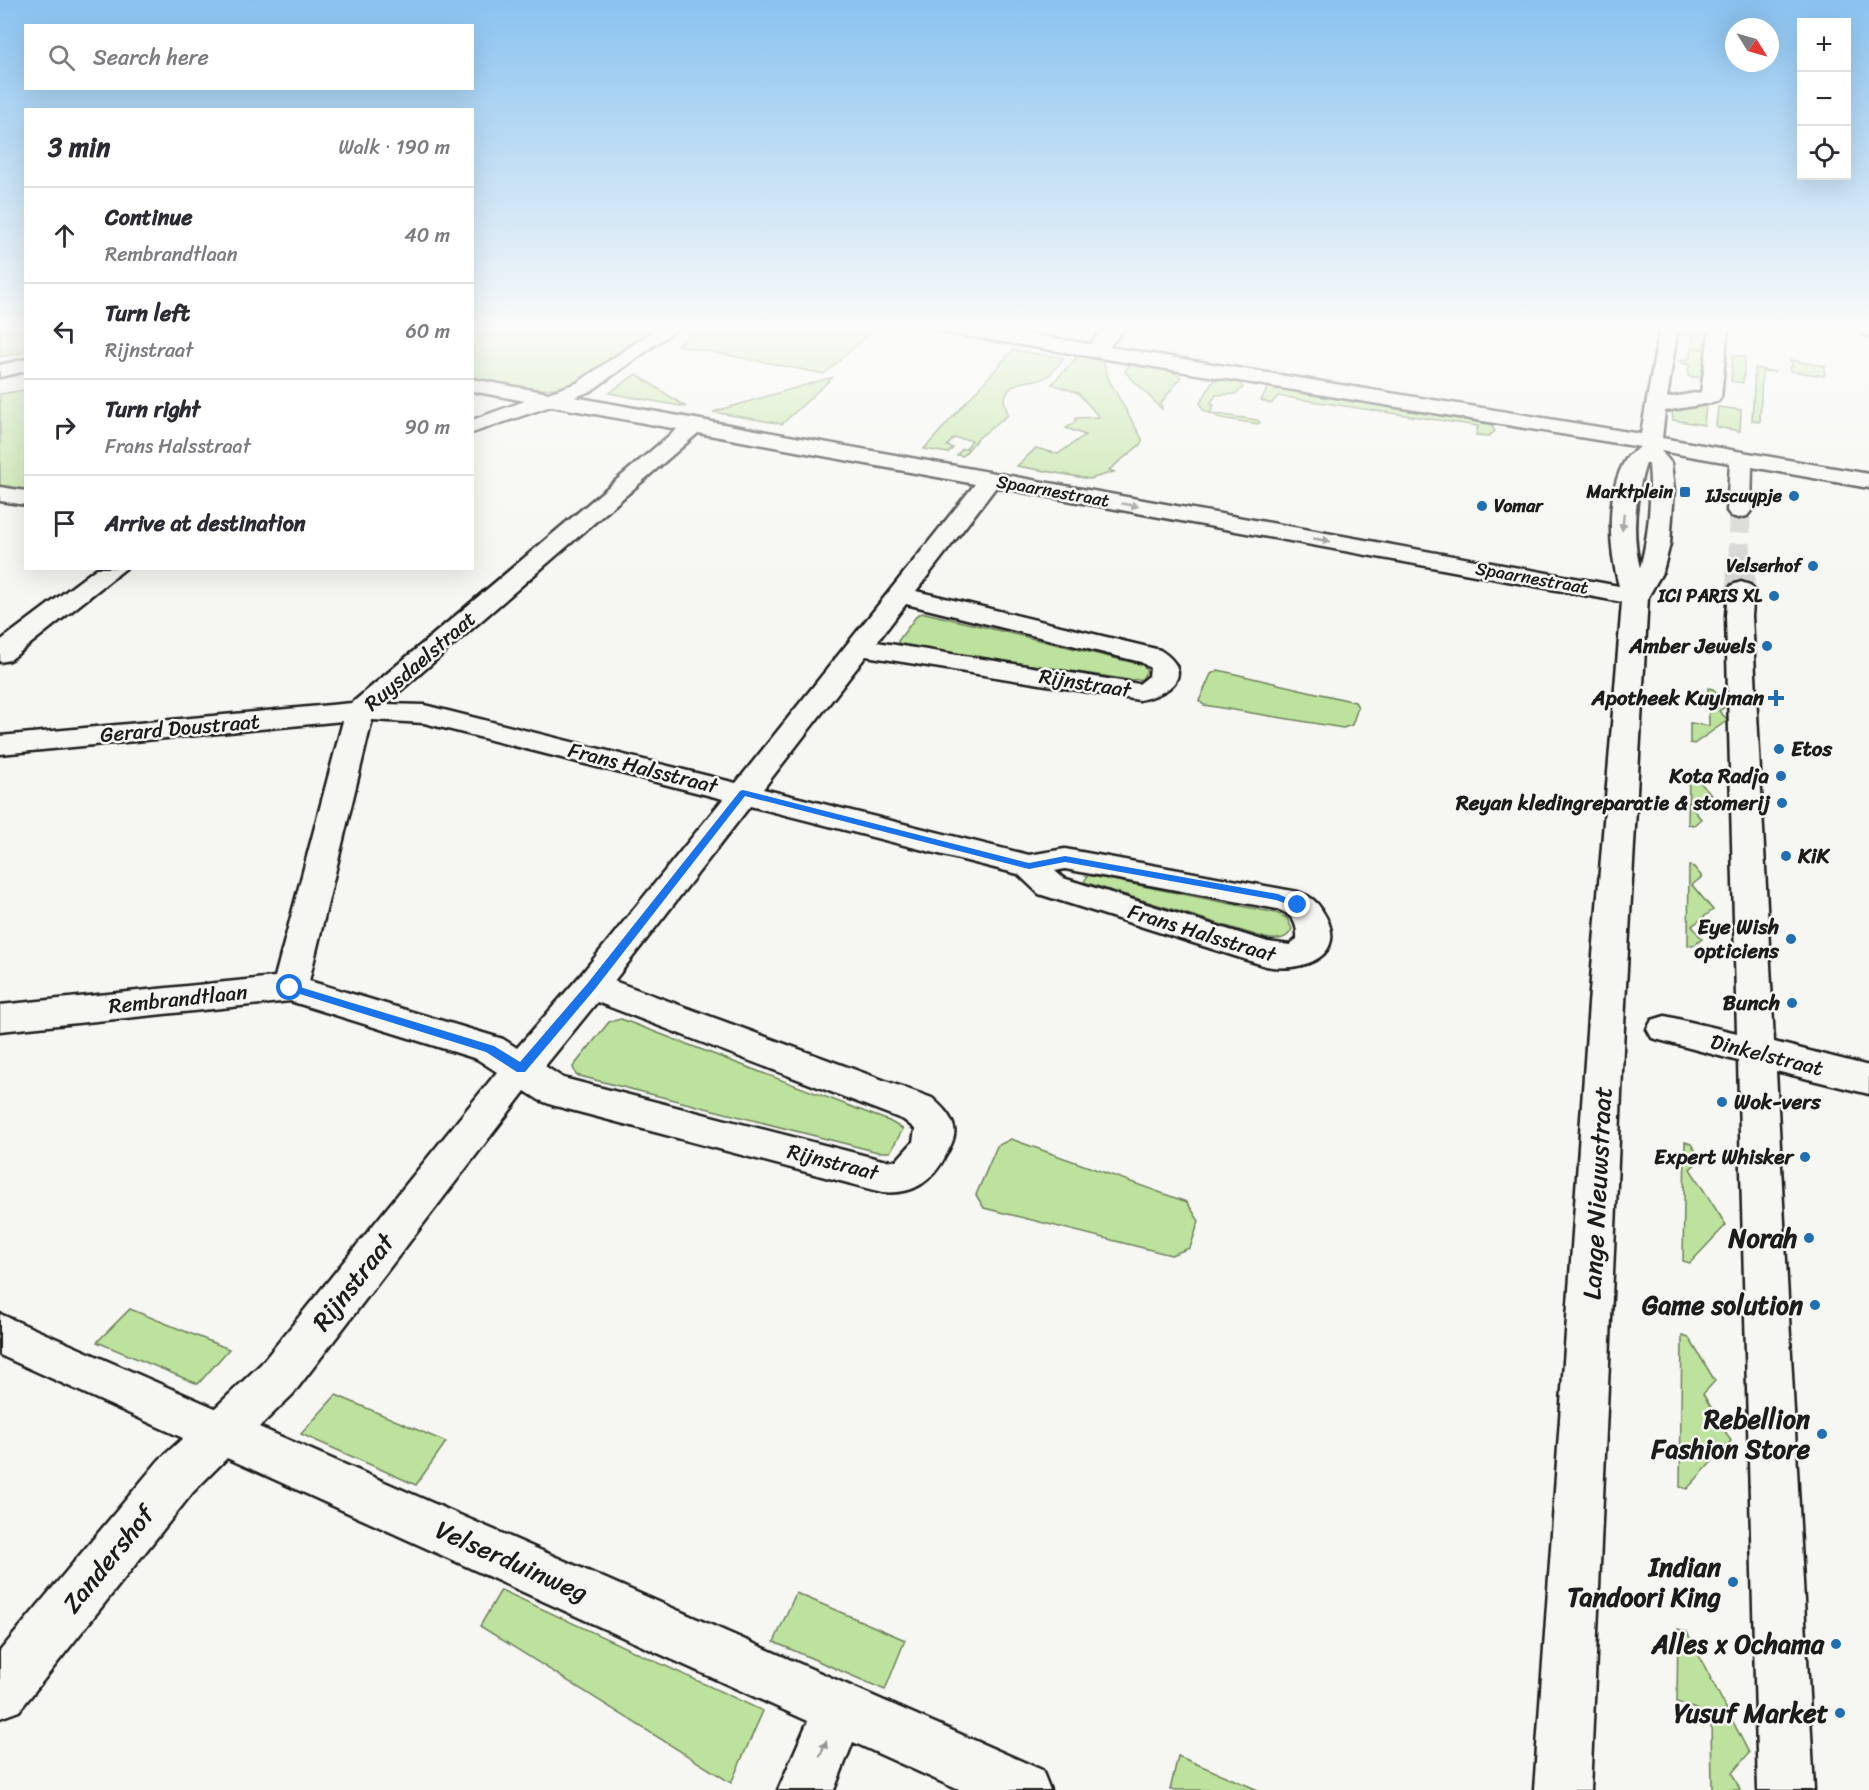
<!DOCTYPE html>
<meta charset="utf-8">
<style>
:root{--surface:#fff;--page:#f2f2f3;--text:#2b2b33;--muted:#7c7c81;--line:#e1e1e2}
body{margin:0;font-family:Sriracha,sans-serif;background:var(--page);color:var(--text)}
.controls{position:absolute;right:18px;top:18px;display:grid;overflow:hidden;border-radius:0px;box-shadow:0 6px 24px #0002}
.controls button{width:54px;height:54px;display:grid;place-items:center;padding:0;border:0;border-bottom:2px solid var(--line);background:var(--surface);color:var(--text);font:30px sans-serif}
.compass{position:absolute;left:1725px;top:18px;width:54px;height:54px;border-radius:50%;background:var(--surface);box-shadow:0 6px 24px #0002;rotate:127deg}
.stop{position:absolute;width:18px;height:18px;margin:-14px;border:4px solid #1a73e8;border-radius:50%;background:#fff}
.stop.end{background:#1a73e8;border-color:#fff;box-shadow:0 2px 6px #0008}
.list{margin:0;padding:0;list-style:none}
h2{display:flex;justify-content:space-between;align-items:center;height:78px;margin:0;padding:0 24px;font-size:26px}
h2 small{font-size:20px;font-weight:400;color:var(--muted)}
.list li{display:grid;grid-template-columns:39px 1fr auto;gap:18px;align-items:center;box-sizing:border-box;height:96px;padding:0 24px;border-top:2px solid var(--line)}
.list b{display:block;font-size:22px;white-space:nowrap}
.list p{margin:0;font-size:20px;white-space:nowrap;color:var(--muted)}
.list em{font-size:20px;font-style:normal;color:var(--muted)}
.icon{flex:none;width:33px;height:33px;fill:none;stroke:currentColor;stroke-width:2;stroke-linecap:round;stroke-linejoin:round}
.map{position:relative;flex:none;width:1869px;height:1790px;overflow:hidden}
.search{position:absolute;background:var(--surface);box-shadow:0 6px 24px #0002;left:24px;top:24px;width:450px;height:66px;display:flex;align-items:center;gap:15px;box-sizing:border-box;padding:0 21px;border-radius:0px;color:var(--muted);font-size:22px}
.panel{position:absolute;background:var(--surface);box-shadow:0 6px 24px #0002;left:24px;top:108px;width:450px;height:462px;border-radius:0px}
.map>svg:first-child{display:block}
</style>
<div class="map">
<svg width="1869" height="1790" viewBox="0 0 1869 1790">
<rect width="100%" height="100%" fill="#f6f6f2"/>
<filter id="ink" filterUnits="userSpaceOnUse"><feTurbulence type="fractalNoise" baseFrequency=".0167" numOctaves="2"/><feDisplacementMap in="SourceGraphic" scale="12" xChannelSelector="R" yChannelSelector="G"/><feConvolveMatrix kernelMatrix="1 2 1 2 8 2 1 2 1" color-interpolation-filters="sRGB"/></filter>
<g filter="url(#ink)">
<!-- green -->
<g fill="#bde29d" stroke="#6c7f5c" stroke-width="1.5">
<polygon points="0,326 25,326 25,352 0,357"/>
<path d="M472,326h189c-36,25 -74,64 -120,63 -23,-1 -46,-8 -68,-12z"/>
<polygon points="702,326 872,326 877,327 824,374 677,345"/>
<polygon points="1695,326 1710,326 1707,349 1692,347 1693,337 1683,333 1694,331"/>
<polygon points="1692,348 1707,350 1704,378 1688,376 1689,365 1679,361 1690,358"/>
<path d="M1013,350l51,8c-5,6 -10,13 -16,18 -13,9 -37,-1 -44,24l4,15 -31,24 -14,17 -6,-1 5,-6h4l6,-9 -18,-2 -7,8 6,2 -5,5 -24,-4z"/>
<polygon points="1080,354 1104,363 1108,378 1142,439 1141,444 1109,470 1114,472 1090,479 1017,466 1036,448 1058,454 1085,435 1066,428 1074,423 1076,418 1099,417 1078,393 1052,384"/>
<polygon points="1733,355 1745,357 1743,383 1731,381"/>
<polygon points="1790,360 1825,366 1824,376 1790,371 1789,367 1793,367"/>
<polygon points="1131,362 1172,369 1171,371 1181,377 1161,403 1162,409 1125,372"/>
<polygon points="1755,368 1775,372 1762,371 1760,422 1752,421"/>
<polygon points="636,374 686,407 609,393"/>
<polygon points="1216,376 1234,380 1241,384 1243,388 1235,394 1216,395 1210,404 1214,405 1210,413 1257,420 1260,422 1258,424 1221,418 1203,410 1200,403"/>
<polygon points="833,377 782,424 713,412"/>
<polygon points="1269,386 1489,422 1495,431 1489,436 1476,435 1478,426 1278,396 1271,404 1261,400"/>
<polygon points="25,390 26,390 25,490 0,486 0,394"/>
<polygon points="1699,404 1706,405 1704,425 1673,420 1672,410"/>
<polygon points="1718,407 1741,410 1740,431 1716,427"/>
<polygon points="925,613 1143,665 1147,671 1142,679 1130,680 900,645 898,641 918,614"/>
<polygon points="1218,670 1355,702 1358,707 1352,725 1343,728 1204,705 1199,701 1211,674"/>
<polygon points="1708,688 1713,689 1728,705 1719,711 1728,720 1694,744 1690,743 1690,723 1709,726"/>
<polygon points="1689,774 1694,775 1711,795 1692,808 1701,819 1694,825 1688,824"/>
<polygon points="1689,866 1694,867 1702,877 1692,885 1713,910 1692,926 1702,939 1693,946 1688,945"/>
<path d="M1088,875l188,38 11,5 5,11c-5,12 -17,11 -27,9l-181,-56z"/>
<polygon points="621,1019 889,1121 903,1129 890,1152 878,1152 576,1075 573,1067 609,1022"/>
<polygon points="1011,1139 1187,1202 1199,1221 1190,1248 1171,1255 984,1208 976,1195 997,1146"/>
<polygon points="1685,1142 1691,1144 1701,1159 1690,1169 1726,1225 1690,1263 1683,1261"/>
<polygon points="130,1309 229,1349 198,1384 97,1342"/>
<polygon points="1682,1336 1689,1338 1715,1381 1703,1394 1731,1441 1687,1489 1680,1487"/>
<polygon points="336,1395 446,1442 416,1485 301,1434"/>
<polygon points="501,1590 763,1711 731,1783 480,1626"/>
<polygon points="796,1593 905,1640 885,1690 774,1642"/>
<polygon points="1678,1629 1687,1632 1749,1753 1732,1773 1740,1790 1712,1790 1711,1715 1677,1702"/>
<polygon points="1178,1756 1258,1790 1170,1790"/>
</g>
<g fill="none" stroke-linecap="round" stroke-linejoin="round">
<!-- minor-tunnel-far1 -->
<polyline stroke="#d5d5d2" stroke-width="22" stroke-dasharray="22 10" stroke-linecap="butt" points="1739,511 1740,560"/>
<!-- minor-tunnel -->
<polyline stroke="#d5d5d2" stroke-width="28" stroke-dasharray="28 14" stroke-linecap="butt" points="1740,558 1741,590"/>
<!-- minor casing -->
<g stroke="#1c1c1c" stroke-width="5">
<g id="minor">
<path d="M660,326h21l-90,65 -17,6 1045,189c-10,-37 -14,-93 7,-127 3,-6 10,-8 14,-12l-698,-115 -7,-2 -2,-4h42l115,18 17,-18h19l-17,21 532,87 19,-108h18l-11,72 34,-6 9,-66h18l-7,71 -3,4 -7,2 -46,8 -3,27 207,36v14l-117,-21 -1,44 -4,5 -8,2 -8,-2 -4,-5 3,-48 -69,-12 10,12 3,27 -4,54 -7,27 -15,26 -23,407 -35,786h-56l55,-786 33,-402 -626,-115 -80,104 244,59c37,24 10,44 -21,50l-273,-44 -103,133 266,66 36,-6 233,43c12,4 19,9 25,20 28,44 -21,61 -57,54l-227,-72 -21,-20 -268,-68 -136,175 318,117c9,8 19,17 22,30 2,9 -4,19 -8,27 -14,27 -33,40 -64,37l-330,-87 -13,-5 -14,-9 -232,303 -34,33 783,343 8,20h-91l-106,-48 -19,48h-56l30,-69 -581,-263 -34,34 -174,219 -19,7v-67l159,-191 24,-22 -183,-83v-41l215,94 46,-44 236,-292 -20,-13 -187,-58 -290,30v-26l275,-28 68,-256 -343,33v-18l352,-33 325,-274 -126,-23 -79,27v-13l53,-19 -53,-10v-12l76,14 29,-10zM698,433l277,51 -239,299 -312,-78 -39,-1zM1646,463l3,1c3,35 0,70 -9,104 -9,-36 -5,-70 6,-105zM906,604l235,58 9,6 -1,8 -10,8 -262,-42zM372,720l52,3 299,76 -144,178 -62,71 -14,-9 -194,-58zM1065,869l212,40c15,5 21,14 20,30l-7,6 -22,-3 -205,-64 -8,-7zM597,1002l307,118 11,9 -2,13 -17,19 -14,-1 -319,-82 -18,-12z"/>
<polygon points="1860,326 1869,326 1869,336 1862,334"/>
<polygon points="0,487 26,491 26,505 0,501"/>
<polygon points="97,568 126,568 10,660 0,662 0,641"/>
<polygon points="1741,582 1750,585 1754,590 1752,616 1774,1042 1869,1066 1869,1094 1776,1071 1814,1790 1758,1790 1738,1061 1652,1038 1647,1029 1652,1020 1665,1016 1737,1033 1726,616 1728,590 1732,585"/>
</g>
</g>
<!-- major casing -->
<g stroke="#1c1c1c" stroke-width="5">
<polygon id="major" points="26,359 26,371 0,377 0,365"/>
</g>
<!-- minor -->
<use href="#minor" fill="#f6f6f2" fill-rule="evenodd"/>
<!-- major -->
<use href="#major" fill="#f6f6f2" fill-rule="evenodd"/>
</g>
<!-- one-way arrows -->
<defs><path id="oneway-solid" d="M-6-.8H1V-3.2L6.5 0L1 3.2V.8H-6Z" transform="scale(1.5)"/></defs>
<g fill="#949492">
<use href="#oneway-solid" transform="translate(1130 505) rotate(10)"/>
<use href="#oneway-solid" transform="translate(1623 522) rotate(96)"/>
<use href="#oneway-solid" transform="translate(1322 540) rotate(10)"/>
<use href="#oneway-solid" transform="translate(823 1749) rotate(-67)"/>
</g>
</g>
<!-- sky -->
<linearGradient id="sky" x2="0" y2="1"><stop stop-color="#89c2f0"/><stop offset="0.57" stop-color="#fbfbf9"/><stop offset="1" stop-color="#fbfbf9" stop-opacity="0"/></linearGradient>
<rect width="1869" height="576" fill="url(#sky)"/>
<!-- route -->
<polygon fill="#1a73e8" points="743,790 1029,863 1065,856 1278,894 1303,905 1298,908 1276,900 1065,862 1029,869 745,796 595,989 525,1072 517,1072 486,1052 287,990 285,988 290,984 494,1046 520,1062 587,984 740,791"/>
<!-- markers -->
<g fill="#1f6fb2" stroke="#f6f6f2" stroke-width="2">
<rect x="1679" y="486" width="12" height="12" rx="3"/>
<circle cx="1794" cy="496" r="6"/>
<circle cx="1482" cy="506" r="6"/>
<circle cx="1813" cy="566" r="6"/>
<circle cx="1774" cy="596" r="6"/>
<circle cx="1767" cy="646" r="6"/>
<path d="M1773 689h6v6h6v6h-6v6h-6v-6h-6v-6h6z"/>
<circle cx="1779" cy="749" r="6"/>
<circle cx="1781" cy="776" r="6"/>
<circle cx="1782" cy="803" r="6"/>
<circle cx="1786" cy="856" r="6"/>
<circle cx="1791" cy="939" r="6"/>
<circle cx="1792" cy="1003" r="6"/>
<circle cx="1722" cy="1102" r="6"/>
<circle cx="1805" cy="1157" r="6"/>
<circle cx="1809" cy="1238" r="6"/>
<circle cx="1815" cy="1305" r="6"/>
<circle cx="1822" cy="1434" r="6"/>
<circle cx="1733" cy="1582" r="6"/>
<circle cx="1836" cy="1644" r="6"/>
<circle cx="1840" cy="1713" r="6"/>
</g>
<g text-anchor="middle" stroke-width="5" stroke-linejoin="round" paint-order="stroke">
<!-- far-street labels -->
<g font-size="18" fill="#1c1c1c" stroke="#f6f6f2">
<text transform="translate(1053 491) rotate(10)" y="6">Spaarnestraat</text>
<text transform="translate(1532 578) rotate(10)" y="6">Spaarnestraat</text>
</g>
<!-- far-poi labels -->
<g font-size="18" font-weight="bold" fill="#1c1c1c" stroke="#f6f6f2" text-anchor="end">
<text x="1673" y="498">Marktplein</text>
<text x="1782" y="502">IJscuypje</text>
<text x="1494" y="512" text-anchor="start">Vomar</text>
<text x="1801" y="572">Velserhof</text>
<text x="1762" y="602">ICI PARIS XL</text>
</g>
<!-- poi labels -->
<g font-size="21" font-weight="bold" fill="#1c1c1c" stroke="#f6f6f2" text-anchor="end">
<text x="1755" y="653">Amber Jewels</text>
<text x="1764" y="705">Apotheek Kuylman</text>
<text x="1791" y="756" text-anchor="start">Etos</text>
<text x="1769" y="783">Kota Radja</text>
<text x="1770" y="810">Reyan kledingreparatie &amp; stomerij</text>
<text x="1798" y="863" text-anchor="start">KiK</text>
<text x="1779" y="934">Eye Wish<tspan x="1779" dy="24">opticiens</tspan></text>
<text x="1780" y="1010">Bunch</text>
<text x="1734" y="1109" text-anchor="start">Wok-vers</text>
<text x="1793" y="1164">Expert Whisker</text>
</g>
<!-- street labels -->
<g font-size="21" fill="#1c1c1c" stroke="#f6f6f2">
<text transform="translate(420 661) rotate(-41)" y="7">Ruysdaelstraat</text>
<text transform="translate(1085 683) rotate(9)" y="7">Rijnstraat</text>
<text transform="translate(180 728) rotate(-5)" y="7">Gerard Doustraat</text>
<text transform="translate(643 768) rotate(14)" y="7">Frans Halsstraat</text>
<text transform="translate(1202 933) rotate(17)" y="7">Frans Halsstraat</text>
<text transform="translate(178 999) rotate(-6)" y="7">Rembrandtlaan</text>
<text transform="translate(1767 1055) rotate(14)" y="7">Dinkelstraat</text>
<text transform="translate(833 1162) rotate(14)" y="7">Rijnstraat</text>
</g>
<!-- near-street labels -->
<g font-size="26" fill="#1c1c1c" stroke="#f6f6f2">
<text transform="translate(1597 1193) rotate(-87)" y="9">Lange Nieuwstraat</text>
<text transform="translate(353 1282) rotate(-52)" y="9">Rijnstraat</text>
<text transform="translate(108 1559) rotate(-51)" y="9">Zandershof</text>
<text transform="translate(512 1561) rotate(24)" y="9">Velserduinweg</text>
</g>
<!-- near-poi labels -->
<g font-size="26" font-weight="bold" fill="#1c1c1c" stroke="#f6f6f2" text-anchor="end">
<text x="1797" y="1247">Norah</text>
<text x="1803" y="1314">Game solution</text>
<text x="1810" y="1428">Rebellion<tspan x="1810" dy="30">Fashion Store</tspan></text>
<text x="1721" y="1576">Indian<tspan x="1721" dy="30">Tandoori King</tspan></text>
<text x="1824" y="1653">Alles x Ochama</text>
<text x="1828" y="1722">Yusuf Market</text>
</g>
</g>
</svg>
<div class="controls">
<button>+</button>
<button>−</button>
<button><svg class="icon" aria-label="locate" viewBox="0 0 24 24"><circle cx="12" cy="12" r="6"/><path d="M12 2v4M12 18v4M2 12h4M18 12h4"/></svg></button>
</div>
<svg class="compass" viewBox="-18 -18 36 36"><path d="M0-13l5 13h-10z" fill="#e53935"/><path d="M0 13l5-13h-10z" fill="#7c7c81"/></svg>
<div class="stop" style="left:290px;top:988px"></div>
<div class="stop end" style="left:1298px;top:905px"></div>
<div class="search"><svg class="icon" aria-label="search" viewBox="0 0 24 24"><circle cx="10" cy="10" r="6"/><path d="M15 15l6 6"/></svg>Search here</div>
<section class="panel">
<h2>3 min<small>Walk · 190 m</small></h2>
<ul class="list">
<li><svg class="icon" aria-label="ahead" viewBox="0 0 24 24"><path d="M12 20V5M6 11l6-6 6 6"/></svg><div><b>Continue</b><p>Rembrandtlaan</p></div><em>40 m</em></li>
<li><svg class="icon" aria-label="left" viewBox="0 0 24 24"><path d="M17 20v-9H6M10 6l-5 5 5 5"/></svg><div><b>Turn left</b><p>Rijnstraat</p></div><em>60 m</em></li>
<li><svg class="icon" aria-label="right" viewBox="0 0 24 24"><path d="M7 20v-9h11M14 6l5 5-5 5"/></svg><div><b>Turn right</b><p>Frans Halsstraat</p></div><em>90 m</em></li>
<li><svg class="icon" aria-label="arrive" viewBox="0 0 24 24"><path d="M6 21V4h12l-3 4 3 4H6"/></svg><div><b>Arrive at destination</b></div></li>
</ul>
</section>
</div>
